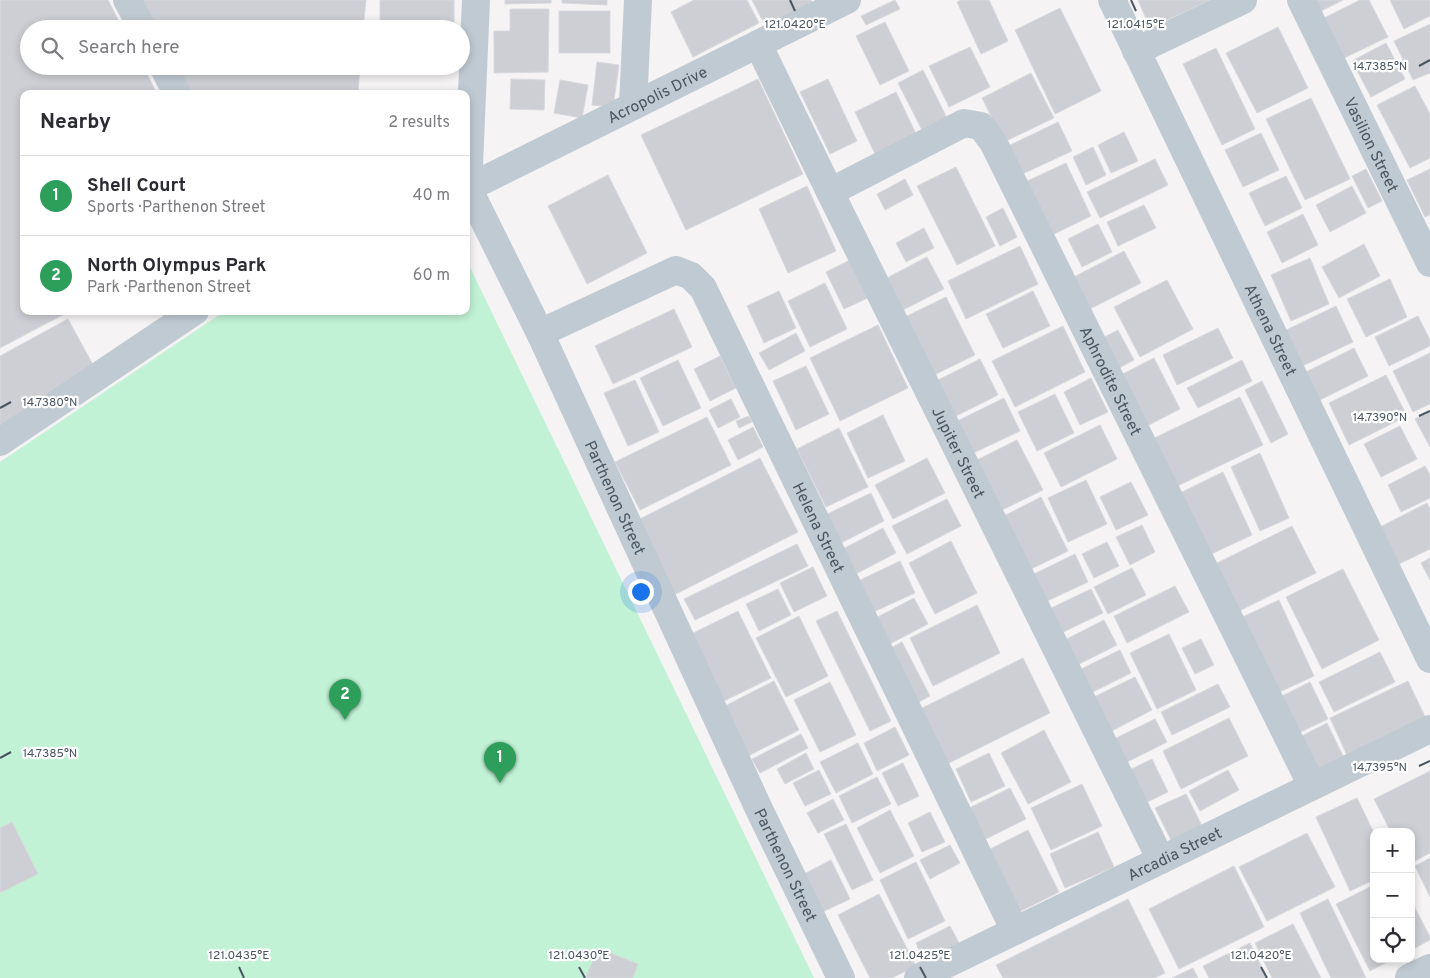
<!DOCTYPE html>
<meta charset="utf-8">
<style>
:root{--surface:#fff;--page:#f7f7f7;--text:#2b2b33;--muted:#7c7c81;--line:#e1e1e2;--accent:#b45309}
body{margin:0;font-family:Overpass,sans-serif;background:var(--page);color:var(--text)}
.controls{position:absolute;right:15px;bottom:15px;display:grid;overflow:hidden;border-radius:10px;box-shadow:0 2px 8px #0003}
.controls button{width:45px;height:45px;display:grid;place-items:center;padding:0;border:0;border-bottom:1px solid var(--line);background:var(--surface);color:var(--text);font:25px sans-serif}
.you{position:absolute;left:640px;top:591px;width:18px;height:18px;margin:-12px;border:4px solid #fff;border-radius:50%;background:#1a73e8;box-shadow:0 0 0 8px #1a73e833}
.badge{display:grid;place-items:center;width:32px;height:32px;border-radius:50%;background:var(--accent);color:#fff;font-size:16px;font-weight:700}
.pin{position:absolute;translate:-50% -41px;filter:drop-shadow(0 1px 2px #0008)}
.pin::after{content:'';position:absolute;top:26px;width:18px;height:15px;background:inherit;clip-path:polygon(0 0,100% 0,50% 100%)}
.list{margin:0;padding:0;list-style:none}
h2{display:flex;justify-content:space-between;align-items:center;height:65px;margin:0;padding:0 20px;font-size:21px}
h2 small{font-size:16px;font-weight:400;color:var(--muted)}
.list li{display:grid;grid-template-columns:32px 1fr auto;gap:15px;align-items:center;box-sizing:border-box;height:80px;padding:0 20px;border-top:1px solid var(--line)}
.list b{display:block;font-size:19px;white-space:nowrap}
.list p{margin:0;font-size:16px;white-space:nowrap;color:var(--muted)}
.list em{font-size:16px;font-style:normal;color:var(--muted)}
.icon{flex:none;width:28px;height:28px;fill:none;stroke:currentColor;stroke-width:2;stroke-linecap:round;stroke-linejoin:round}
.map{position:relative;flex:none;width:1430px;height:978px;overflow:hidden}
.search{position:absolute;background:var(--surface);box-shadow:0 2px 8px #0003;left:20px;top:20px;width:450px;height:55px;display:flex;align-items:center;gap:12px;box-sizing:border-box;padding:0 18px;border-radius:28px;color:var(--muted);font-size:19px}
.panel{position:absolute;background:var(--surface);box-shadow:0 2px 8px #0003;left:20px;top:90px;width:450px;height:225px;border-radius:10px}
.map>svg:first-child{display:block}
</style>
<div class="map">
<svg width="1430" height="978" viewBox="0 0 1430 978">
<rect width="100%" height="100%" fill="#f5f3f3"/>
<!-- green -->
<polygon fill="#c1f2d5" points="466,259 814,978 0,978 0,462 225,311 466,311"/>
<!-- building -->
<g fill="#cdcfd5" stroke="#d7d9de">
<polygon points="0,0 108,0 123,29 29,29 29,66 143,66 157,94 24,94 24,311 70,311 0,348"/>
<polygon points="141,0 366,0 363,29 156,29"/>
<rect x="380" y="0" width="74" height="29"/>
<polygon points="505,0 551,0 551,3 505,4"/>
<polygon points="562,0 607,0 607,5 562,3"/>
<polygon points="694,0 747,0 759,23 693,57 671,12"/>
<polygon points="752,0 811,0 812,3 766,27"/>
<polygon points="895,0 900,9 866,25 861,16"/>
<polygon points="961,0 989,0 1008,41 981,54 957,2"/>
<polygon points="1138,0 1210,0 1150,28"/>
<polygon points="1316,0 1343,0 1321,11"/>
<polygon points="1360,0 1369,0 1388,37 1344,58 1324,18"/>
<polygon points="1390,0 1430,0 1430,16 1404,29"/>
<polygon points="1060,8 1101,91 1055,114 1015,30"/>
<polygon points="510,9 549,9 548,72 494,73 494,31 510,31"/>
<rect x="559" y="11" width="51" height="42"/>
<polygon points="885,22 909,71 880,85 856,36"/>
<polygon points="1430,24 1430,73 1413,80 1394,41"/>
<polygon points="1278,27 1308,88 1257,113 1226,53"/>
<polygon points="1386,43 1405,79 1371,97 1352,61"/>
<polygon points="970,47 990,87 949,107 929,66"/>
<polygon points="1216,48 1255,129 1222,145 1183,64"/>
<polygon points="597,62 619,65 613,107 592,105"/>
<polygon points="176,66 360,66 358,92 354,94 191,94"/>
<polygon points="923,70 949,122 924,134 898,83"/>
<polygon points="1031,73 1054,118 1004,142 982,98"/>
<polygon points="511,79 545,80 544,110 510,109"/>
<polygon points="758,79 803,174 686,230 641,135"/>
<polygon points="828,79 857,141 830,154 800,92"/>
<polygon points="560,80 588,85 582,118 554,113"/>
<polygon points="1415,86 1430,114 1430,158 1410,168 1377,105"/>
<polygon points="896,92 918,138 877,158 855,112"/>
<polygon points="1311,98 1350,179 1305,200 1266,119"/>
<polygon points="1058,122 1072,151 1018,176 1004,148"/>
<polygon points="1124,132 1138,161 1111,173 1098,145"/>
<polygon points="1261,133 1279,170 1243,187 1225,150"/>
<polygon points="1093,147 1106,175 1086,185 1073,157"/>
<polygon points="1155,159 1168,185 1100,218 1087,192"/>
<polygon points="1066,163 1091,216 1048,237 1023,183"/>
<polygon points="956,167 995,246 957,265 917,186"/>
<polygon points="1366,169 1382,201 1368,208 1352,176"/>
<polygon points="1430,169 1430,215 1425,217 1407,180"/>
<polygon points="608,175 647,253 587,284 548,206"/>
<polygon points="1286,176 1302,208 1265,226 1249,193"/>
<polygon points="905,179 913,195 885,210 877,194"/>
<polygon points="807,186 836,251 788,273 759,209"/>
<polygon points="1352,186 1366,213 1330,232 1316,205"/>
<polygon points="1144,205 1156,228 1118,246 1107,222"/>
<polygon points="1003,208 1017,237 1000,246 986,217"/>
<polygon points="1303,214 1318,245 1282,263 1267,232"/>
<polygon points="1098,224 1112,252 1082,267 1068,239"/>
<polygon points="924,228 934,248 906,262 896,243"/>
<polygon points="1364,244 1380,276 1339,298 1322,267"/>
<polygon points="1020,246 1038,284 966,319 948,281"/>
<polygon points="1124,251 1141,283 1082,313 1066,281"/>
<polygon points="927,257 944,289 899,312 883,280"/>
<polygon points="854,258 872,296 844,309 826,272"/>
<polygon points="1310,258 1329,304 1291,321 1271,275"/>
<polygon points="1390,279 1407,317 1366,337 1347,299"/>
<polygon points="1167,280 1193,329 1140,357 1114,307"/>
<polygon points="825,283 847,329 810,347 788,301"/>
<polygon points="779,291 796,328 764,343 747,306"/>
<polygon points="1033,291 1050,326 1003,348 986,314"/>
<polygon points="946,297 975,355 930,377 901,319"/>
<polygon points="1336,306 1353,342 1298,368 1282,332"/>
<polygon points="674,309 692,347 613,384 595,346"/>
<polygon points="1418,316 1430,340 1430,346 1389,366 1375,337"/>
<polygon points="68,319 98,374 0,429 0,356"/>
<polygon points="878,325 908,388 840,421 810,358"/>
<polygon points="1063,326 1085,372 1015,407 992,361"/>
<polygon points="1218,328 1233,358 1177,385 1163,355"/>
<polygon points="1118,330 1134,360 1108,374 1093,343"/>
<polygon points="796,333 805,351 769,370 759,353"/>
<polygon points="1354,348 1368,376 1318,401 1304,373"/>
<polygon points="1430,353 1430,404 1413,412 1393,371"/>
<polygon points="720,356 736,388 710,401 694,369"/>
<polygon points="1154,358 1180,409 1143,428 1117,377"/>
<polygon points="980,359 998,395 954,417 936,381"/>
<polygon points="678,360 701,408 663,426 640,378"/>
<polygon points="1242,360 1252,381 1198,408 1187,388"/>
<polygon points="806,366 829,414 796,430 773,381"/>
<polygon points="1386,375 1407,416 1349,445 1329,403"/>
<polygon points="1091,378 1108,412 1080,425 1064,392"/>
<polygon points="635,380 659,432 628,446 604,393"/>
<polygon points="1262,381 1288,434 1271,443 1245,390"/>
<polygon points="1055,394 1074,433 1037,451 1018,412"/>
<polygon points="1240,397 1263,445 1169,490 1146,442"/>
<polygon points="1004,398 1020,431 965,457 949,425"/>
<polygon points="731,399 740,417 718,428 709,410"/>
<polygon points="1430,411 1430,447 1415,419"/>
<polygon points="883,415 905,461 868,478 847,433"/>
<polygon points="749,416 752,422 739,428 736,421"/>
<polygon points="707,417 731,465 640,510 615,462"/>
<polygon points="1100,425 1117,459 1061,487 1044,453"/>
<polygon points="1400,426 1417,459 1381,477 1364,444"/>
<polygon points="753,427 763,447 738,460 728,440"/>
<polygon points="839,428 868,487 826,507 797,449"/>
<polygon points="1017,440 1043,490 998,512 973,462"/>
<polygon points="1260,453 1289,518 1260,531 1231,467"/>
<polygon points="760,458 798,532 670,597 632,523"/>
<polygon points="927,458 945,493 893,519 875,485"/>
<polygon points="1425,466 1430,475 1430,498 1401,512 1388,485"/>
<polygon points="1223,472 1252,535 1209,555 1180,493"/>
<polygon points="1086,480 1107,524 1068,542 1048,498"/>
<polygon points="1131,482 1148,515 1116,530 1100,497"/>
<polygon points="871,493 884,521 837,545 823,516"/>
<polygon points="1041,497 1068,551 1025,572 998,519"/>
<polygon points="947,499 961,526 907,554 892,526"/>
<polygon points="1427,503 1430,509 1430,549 1399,564 1380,527"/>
<polygon points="1142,525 1155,552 1130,565 1116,537"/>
<polygon points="1292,526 1316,573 1239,611 1215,564"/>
<polygon points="883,528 896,553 852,576 839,551"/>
<polygon points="951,541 977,593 935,614 909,563"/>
<polygon points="1107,542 1119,566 1094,578 1082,554"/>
<polygon points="797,544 808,566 695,620 684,599"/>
<polygon points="1075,554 1088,582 1045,602 1032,575"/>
<polygon points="1430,558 1430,580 1421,563"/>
<polygon points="900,561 915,593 869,614 854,583"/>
<polygon points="813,567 827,596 794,612 780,583"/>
<polygon points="1132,568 1146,595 1108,614 1094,587"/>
<polygon points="1343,569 1379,640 1322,669 1286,597"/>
<polygon points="1175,586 1189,612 1127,643 1114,616"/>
<polygon points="778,589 791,615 759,631 746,604"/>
<polygon points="1091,589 1103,613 1055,636 1043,612"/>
<polygon points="914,598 928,624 882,648 868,622"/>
<polygon points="1279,600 1314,676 1271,696 1236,620"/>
<polygon points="977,605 1000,653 933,686 910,638"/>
<polygon points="738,611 771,678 716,705 683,638"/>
<polygon points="837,611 891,721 870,731 816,621"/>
<polygon points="799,616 828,676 786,697 756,638"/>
<polygon points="1104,620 1117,645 1069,669 1057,644"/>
<polygon points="1169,634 1196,690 1157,709 1130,653"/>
<polygon points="1201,639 1214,665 1195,674 1182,648"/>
<polygon points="902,642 930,696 911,706 883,652"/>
<polygon points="1120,650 1131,673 1089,694 1077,671"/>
<polygon points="1380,652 1395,682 1334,712 1319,682"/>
<polygon points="1023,658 1050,713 939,768 912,713"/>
<polygon points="1135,677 1152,710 1106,734 1088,700"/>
<polygon points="774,681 799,730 746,757 721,708"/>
<polygon points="1408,681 1430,727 1351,764 1330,718"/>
<polygon points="830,682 856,735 820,752 794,700"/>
<polygon points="1310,682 1328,719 1290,737 1272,701"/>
<polygon points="1218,684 1230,707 1172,735 1161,712"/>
<polygon points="1229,718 1248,756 1181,789 1163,751"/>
<polygon points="1155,719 1167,742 1125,763 1114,739"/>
<polygon points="1327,723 1347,764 1314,781 1294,740"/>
<polygon points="895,727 909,755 877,771 864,743"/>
<polygon points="1044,730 1071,782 1028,804 1001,753"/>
<polygon points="801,734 808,748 760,773 752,759"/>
<polygon points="858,743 873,774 836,793 820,762"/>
<polygon points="806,753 814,769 785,784 777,769"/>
<polygon points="989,753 1005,786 971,802 956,769"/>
<polygon points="1152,759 1168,792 1139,806 1123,773"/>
<polygon points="903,763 919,796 898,806 882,773"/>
<polygon points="819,770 831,794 805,806 793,783"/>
<polygon points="1228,770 1239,790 1200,811 1189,791"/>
<polygon points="1430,771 1430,853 1411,863 1411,832 1391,832 1374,799"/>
<polygon points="877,777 891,804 852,823 839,796"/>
<polygon points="1082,784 1102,826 1051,850 1031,808"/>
<polygon points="1010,788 1026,819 976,844 961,812"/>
<polygon points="1186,794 1203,828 1172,842 1155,808"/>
<polygon points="1357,798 1374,833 1374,880 1350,891 1316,817"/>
<polygon points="833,799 844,820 818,833 807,813"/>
<polygon points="890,810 914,856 880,873 857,828"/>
<polygon points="930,812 945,842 922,852 908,823"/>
<polygon points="12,822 38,874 0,893 0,828"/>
<polygon points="846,824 873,880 852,890 824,834"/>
<polygon points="1028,830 1059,892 1017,913 986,851"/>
<polygon points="1098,832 1114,867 1065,888 1050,854"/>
<polygon points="1307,833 1335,887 1267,921 1239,867"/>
<polygon points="950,845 960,863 930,879 920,860"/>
<polygon points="1430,858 1430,897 1415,866"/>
<polygon points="831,860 850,899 818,914 800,876"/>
<polygon points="916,862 945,921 908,939 880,880"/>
<polygon points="1234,866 1264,927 1179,969 1149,909"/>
<polygon points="1374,885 1374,959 1393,959 1370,971 1336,904"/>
<polygon points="879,894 916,966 892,978 870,978 838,915"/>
<polygon points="1128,899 1165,973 1155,978 1003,978 996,965"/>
<polygon points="1328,899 1366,978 1331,978 1300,913"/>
<polygon points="1411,900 1430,937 1430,940 1411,950"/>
<polygon points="1293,924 1321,978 1272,978 1255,943"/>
<polygon points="950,926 960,945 925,963 916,943"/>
<polygon points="1250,943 1267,978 1209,978 1203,966"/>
<polygon points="598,948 638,964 633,978 589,978 586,977"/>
<polygon points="1193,968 1198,978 1172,978"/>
</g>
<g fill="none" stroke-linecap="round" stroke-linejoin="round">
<!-- minor -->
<g stroke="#c0cad2" stroke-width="28">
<polyline points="127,0 143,29"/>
<path id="s1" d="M476,0l-8,188 72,145 218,474 83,171"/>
<path id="s2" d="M1112,0l318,659"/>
<path id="s3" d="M1301,0l129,263"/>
<path id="s4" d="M758,44l72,148 331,668"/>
<polyline points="1136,51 1243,0"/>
<polyline points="163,66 177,94"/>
<polyline points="633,105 638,0"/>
<path id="s5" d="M468,188l379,-188"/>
<path id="s6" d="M830,192l134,-69 17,3 12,16 319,644"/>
<path id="s7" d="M540,333l136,-63 15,6 12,12 312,643"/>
<polyline points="0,442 195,311"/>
<path id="s8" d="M918,978l512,-249"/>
<polyline points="1409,978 1430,968"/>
</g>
</g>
<!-- ticks -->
<path fill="none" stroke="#495662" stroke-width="2" d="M790,0l5,11M1131,0l5,11M1419,66l11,-6M0,408l11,-6M1419,416l11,-5M0,758l11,-6M1419,766l11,-5M239,967l5,11M579,967l6,11M920,967l6,11M1261,967l6,11"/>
<g text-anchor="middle" stroke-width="4.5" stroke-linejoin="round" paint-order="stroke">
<!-- street labels -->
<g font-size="16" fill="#495662" stroke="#fff">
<text dy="6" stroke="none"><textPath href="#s5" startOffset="211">Acropolis Drive</textPath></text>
<text dy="6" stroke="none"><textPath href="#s3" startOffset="161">Vasilion Street</textPath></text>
<text dy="6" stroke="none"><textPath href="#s2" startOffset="366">Athena Street</textPath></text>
<text dy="6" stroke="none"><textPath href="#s6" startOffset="454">Aphrodite Street</textPath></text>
<text dy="6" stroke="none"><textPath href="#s4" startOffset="455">Jupiter Street</textPath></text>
<text dy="6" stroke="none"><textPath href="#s1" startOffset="531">Parthenon Street</textPath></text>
<text dy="6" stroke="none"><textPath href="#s7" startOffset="449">Helena Street</textPath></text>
<text dy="6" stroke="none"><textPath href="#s8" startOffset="285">Arcadia Street</textPath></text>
<text dy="6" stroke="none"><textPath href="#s1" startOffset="936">Parthenon Street</textPath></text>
</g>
</g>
<g font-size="12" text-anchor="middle" fill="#495662" stroke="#fff" stroke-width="4.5" stroke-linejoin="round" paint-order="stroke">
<text x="795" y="28">121.0420°E</text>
<text x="1136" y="28">121.0415°E</text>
<text x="1380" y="70">14.7385°N</text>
<text x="50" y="406">14.7380°N</text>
<text x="1380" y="421">14.7390°N</text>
<text x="50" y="757">14.7385°N</text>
<text x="1380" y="771">14.7395°N</text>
<text x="239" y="959">121.0435°E</text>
<text x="579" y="959">121.0430°E</text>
<text x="920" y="959">121.0425°E</text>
<text x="1261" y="959">121.0420°E</text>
</g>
</svg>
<div class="controls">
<button>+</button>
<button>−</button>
<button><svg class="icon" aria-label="locate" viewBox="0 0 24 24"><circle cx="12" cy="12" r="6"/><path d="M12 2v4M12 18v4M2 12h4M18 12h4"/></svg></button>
</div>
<div class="you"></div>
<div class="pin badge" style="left:500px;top:783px;background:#2e9e5b">1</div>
<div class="pin badge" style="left:345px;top:720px;background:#2e9e5b">2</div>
<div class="search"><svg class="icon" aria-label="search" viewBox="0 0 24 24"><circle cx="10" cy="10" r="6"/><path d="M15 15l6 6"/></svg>Search here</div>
<section class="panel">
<h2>Nearby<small>2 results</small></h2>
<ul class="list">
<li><span class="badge" style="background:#2e9e5b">1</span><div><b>Shell Court</b><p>Sports · Parthenon Street</p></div><em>40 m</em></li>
<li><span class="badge" style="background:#2e9e5b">2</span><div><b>North Olympus Park</b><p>Park · Parthenon Street</p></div><em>60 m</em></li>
</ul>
</section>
</div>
